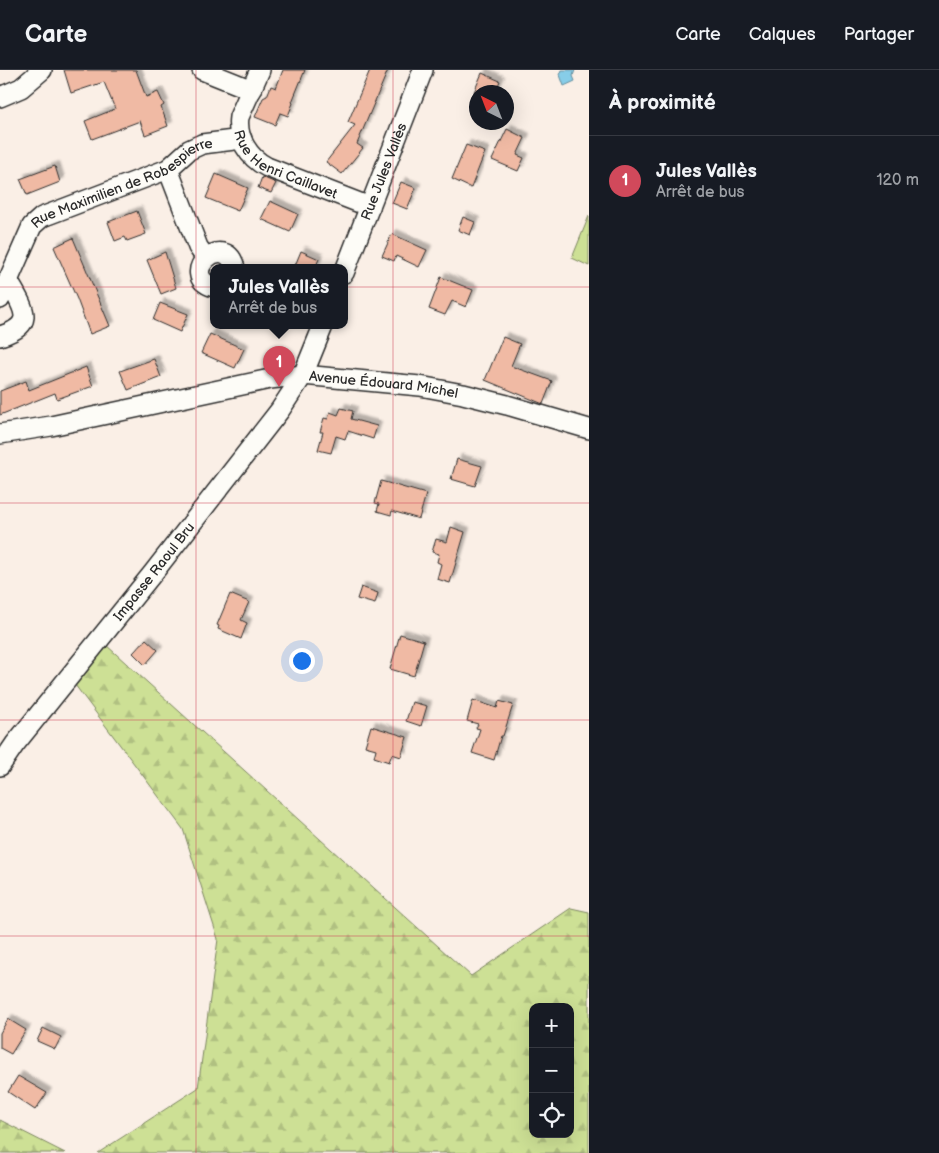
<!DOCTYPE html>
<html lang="fr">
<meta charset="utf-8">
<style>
:root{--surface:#171b24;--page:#242831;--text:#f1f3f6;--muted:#9ea1a6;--line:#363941;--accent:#d1495b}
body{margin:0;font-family:"Balsamiq Sans",sans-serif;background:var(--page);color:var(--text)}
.controls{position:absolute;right:15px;bottom:15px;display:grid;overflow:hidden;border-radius:10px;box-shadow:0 5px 20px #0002}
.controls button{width:45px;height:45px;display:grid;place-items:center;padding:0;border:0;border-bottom:1px solid var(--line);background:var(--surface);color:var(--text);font:25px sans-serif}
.compass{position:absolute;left:469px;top:15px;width:45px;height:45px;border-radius:50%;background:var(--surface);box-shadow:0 5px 20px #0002;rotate:318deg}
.you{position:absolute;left:301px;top:590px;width:18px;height:18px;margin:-12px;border:4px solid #fff;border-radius:50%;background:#1a73e8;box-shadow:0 0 0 8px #1a73e833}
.badge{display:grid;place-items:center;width:32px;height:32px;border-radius:50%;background:var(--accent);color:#fff;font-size:16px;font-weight:700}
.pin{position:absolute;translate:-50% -41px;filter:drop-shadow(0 1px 2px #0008)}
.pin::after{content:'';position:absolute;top:26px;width:18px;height:15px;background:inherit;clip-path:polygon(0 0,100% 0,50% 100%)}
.popup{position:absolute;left:210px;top:194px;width:138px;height:65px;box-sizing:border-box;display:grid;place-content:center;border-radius:10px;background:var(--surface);filter:drop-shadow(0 1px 4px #0005);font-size:16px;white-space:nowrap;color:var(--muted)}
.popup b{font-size:19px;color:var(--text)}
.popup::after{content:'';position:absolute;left:50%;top:100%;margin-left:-10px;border:10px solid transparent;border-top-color:var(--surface)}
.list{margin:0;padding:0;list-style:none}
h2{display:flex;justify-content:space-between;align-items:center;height:65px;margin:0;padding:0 20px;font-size:21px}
h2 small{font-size:16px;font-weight:400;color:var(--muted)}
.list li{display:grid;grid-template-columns:32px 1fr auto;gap:15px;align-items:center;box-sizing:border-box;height:90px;padding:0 20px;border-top:1px solid var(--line)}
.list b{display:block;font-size:19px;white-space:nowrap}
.list p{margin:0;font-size:16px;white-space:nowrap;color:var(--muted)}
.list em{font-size:16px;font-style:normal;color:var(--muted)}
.icon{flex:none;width:28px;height:28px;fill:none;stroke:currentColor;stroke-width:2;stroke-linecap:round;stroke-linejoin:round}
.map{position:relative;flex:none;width:589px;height:1083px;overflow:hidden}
header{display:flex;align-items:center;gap:30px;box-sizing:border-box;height:70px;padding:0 25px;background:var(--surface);border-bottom:1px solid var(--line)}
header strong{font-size:24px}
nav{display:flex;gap:28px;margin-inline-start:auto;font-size:18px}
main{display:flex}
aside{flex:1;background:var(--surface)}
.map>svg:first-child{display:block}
</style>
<header>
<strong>Carte</strong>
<nav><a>Carte</a><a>Calques</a><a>Partager</a></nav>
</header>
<main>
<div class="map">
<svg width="589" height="1083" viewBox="0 0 589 1083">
<defs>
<pattern id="forest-firs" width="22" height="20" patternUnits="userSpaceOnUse" patternTransform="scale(1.25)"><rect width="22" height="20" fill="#cde095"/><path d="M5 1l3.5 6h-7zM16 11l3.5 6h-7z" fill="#b0c081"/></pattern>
<filter id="shadow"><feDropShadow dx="4.5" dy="-4.5" stdDeviation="1" flood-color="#0004"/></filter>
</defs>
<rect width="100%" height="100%" fill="#faefe6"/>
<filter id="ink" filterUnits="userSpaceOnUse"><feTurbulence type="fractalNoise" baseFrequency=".02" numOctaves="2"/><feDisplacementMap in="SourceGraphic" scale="10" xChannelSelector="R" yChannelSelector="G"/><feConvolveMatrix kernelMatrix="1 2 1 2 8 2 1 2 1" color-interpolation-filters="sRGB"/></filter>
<g filter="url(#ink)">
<!-- green -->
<polygon fill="#cde095" stroke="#7c8660" points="589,146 589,196 572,188"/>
<!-- forest -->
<g fill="url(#forest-firs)" stroke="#7c8660" fill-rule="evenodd">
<path d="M105,574l366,332 100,-68 18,4v241h-491l100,-65 20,-149 -35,-110 -108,-144zM533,937h37v127h-37z"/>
<polygon points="0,1050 65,1083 0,1083"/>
</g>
<!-- water -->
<polygon fill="#87cde8" stroke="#628c9c" points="562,0 575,0 573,6 575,11 564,16 560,5"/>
<!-- building -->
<g fill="#f0baa4" stroke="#2b2b2b" filter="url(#shadow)">
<polygon points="64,0 136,0 146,27 158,22 164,35 161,37 168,56 145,65 140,51 92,69 85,51 115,39 104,12 71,23"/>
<polygon points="283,0 305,0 292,32 293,33 288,46 280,43 275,55 255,47 263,28 267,26 271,16 276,18"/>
<polygon points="370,0 388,0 357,74 363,78 342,104 326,92 355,55 348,52"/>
<polygon points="482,3 500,11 495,22 474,22"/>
<polygon points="507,59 525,68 517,85 524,88 518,101 492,90"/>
<polygon points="466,75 485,82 471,118 452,109"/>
<polygon points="55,96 60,112 27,125 20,109"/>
<polygon points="216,104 248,118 238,141 206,128"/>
<polygon points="262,107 276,113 271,123 258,118"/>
<polygon points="401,112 416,118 407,139 392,133"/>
<polygon points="270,131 298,144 290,162 261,149"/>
<polygon points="137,141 146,164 127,171 125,167 115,171 108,152"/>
<polygon points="463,147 475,152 470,165 458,160"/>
<polygon points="392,164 427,180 419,197 396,186 394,191 382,186"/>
<polygon points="73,168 110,256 90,264 77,229 54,177"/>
<polygon points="301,181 319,189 315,198 294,198"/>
<polygon points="165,182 176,218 161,224 147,190"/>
<polygon points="441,207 473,220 466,237 452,231 445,245 429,239"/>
<polygon points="160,233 188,244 180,262 153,250"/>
<polygon points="210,264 244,279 235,298 201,283"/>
<polygon points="503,267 520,274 511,296 552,311 543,334 485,310"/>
<polygon points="154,289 161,307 128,320 120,301"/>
<polygon points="86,297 93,316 57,329 55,323 0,345 0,321 26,311 29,320"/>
<polygon points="341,338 353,341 351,349 377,356 373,369 348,361 345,369 336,366 331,383 318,380 323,362 320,362 324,348 328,349 330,342 338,345"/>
<polygon points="457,389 482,396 475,416 451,409"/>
<polygon points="381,411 426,424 419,449 392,441 391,445 377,441 379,434 375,433"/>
<polygon points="451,457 465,462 450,513 437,509 441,494 437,492 439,484 432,482 436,469 447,472"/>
<polygon points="361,517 378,523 375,534 357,529"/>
<polygon points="230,524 249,532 241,550 247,553 241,569 218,559 219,556 217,555"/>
<polygon points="400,564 424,571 414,606 390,599"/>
<polygon points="146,569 158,580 145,595 133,583"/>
<polygon points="473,630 497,638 499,631 513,635 503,666 501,666 494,690 472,683 480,659 476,658 478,654 467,651"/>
<polygon points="412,632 427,636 421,656 406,651"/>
<polygon points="371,656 407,667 401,687 392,684 389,692 374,687 376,679 365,676"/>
<polygon points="8,949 26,960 11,984 0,978 0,963"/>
<polygon points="43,958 61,967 55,979 37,971"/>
<polygon points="18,1006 47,1023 35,1040 8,1022"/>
</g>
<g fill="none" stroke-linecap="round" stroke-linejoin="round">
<!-- minor casing -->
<g stroke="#2b2b2b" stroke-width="22">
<g id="minor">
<polyline points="202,0 252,20"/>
<path id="s1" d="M260,0l-21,47c-3,21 10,41 28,50l103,40"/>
<polyline points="0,27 21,18 42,0"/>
<polyline points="168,99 198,177 206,188"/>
<path id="s2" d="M344,203l79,-203"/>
<path d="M214,217c-39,-12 12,-58 21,-19"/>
<path id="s3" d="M0,229l32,-73 10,-9 126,-48 21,-19 13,-6 40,-5"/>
<path d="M0,266c39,-12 22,-29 8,-56"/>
<path id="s4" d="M0,364l51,-8 219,-47 33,-4 117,11 43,8 44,11 82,24"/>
<path id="s5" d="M0,696l15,-22 138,-171 127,-163 23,-35 20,-49"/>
</g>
</g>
<!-- minor -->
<use href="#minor" stroke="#fdfcf7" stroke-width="19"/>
</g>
</g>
<!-- grid -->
<path fill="none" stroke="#d1495b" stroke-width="1" stroke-opacity="0.55" d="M196,0v1083M393,0v1083M0,217h589M0,433h589M0,650h589M0,866h589"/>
<g text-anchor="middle" stroke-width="4" stroke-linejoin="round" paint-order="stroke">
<!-- street labels -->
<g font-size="14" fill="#2b2b2b" stroke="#fdfcf7">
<text dy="5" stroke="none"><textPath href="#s1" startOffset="126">Rue Henri Caillavet</textPath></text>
<text dy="5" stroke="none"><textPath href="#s2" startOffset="109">Rue Jules Vallès</textPath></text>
<text dy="5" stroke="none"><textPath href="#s3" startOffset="181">Rue Maximilien de Robespierre</textPath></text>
<text dy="5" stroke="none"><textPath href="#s4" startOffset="390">Avenue Édouard Michel</textPath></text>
<text dy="5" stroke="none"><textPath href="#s5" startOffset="248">Impasse Raoul Bru</textPath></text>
</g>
</g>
</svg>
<div class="controls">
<button>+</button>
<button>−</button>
<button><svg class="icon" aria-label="locate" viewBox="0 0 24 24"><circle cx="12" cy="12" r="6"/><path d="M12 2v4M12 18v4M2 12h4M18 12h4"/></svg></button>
</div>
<svg class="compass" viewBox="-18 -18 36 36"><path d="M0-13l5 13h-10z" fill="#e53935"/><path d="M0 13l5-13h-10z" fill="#9ea1a6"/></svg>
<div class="you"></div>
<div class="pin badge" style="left:279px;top:317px">1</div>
<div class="popup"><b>Jules Vallès</b>Arrêt de bus</div>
</div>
<aside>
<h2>À proximité<small></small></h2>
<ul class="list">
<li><span class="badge">1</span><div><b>Jules Vallès</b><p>Arrêt de bus</p></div><em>120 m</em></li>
</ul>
</aside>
</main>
